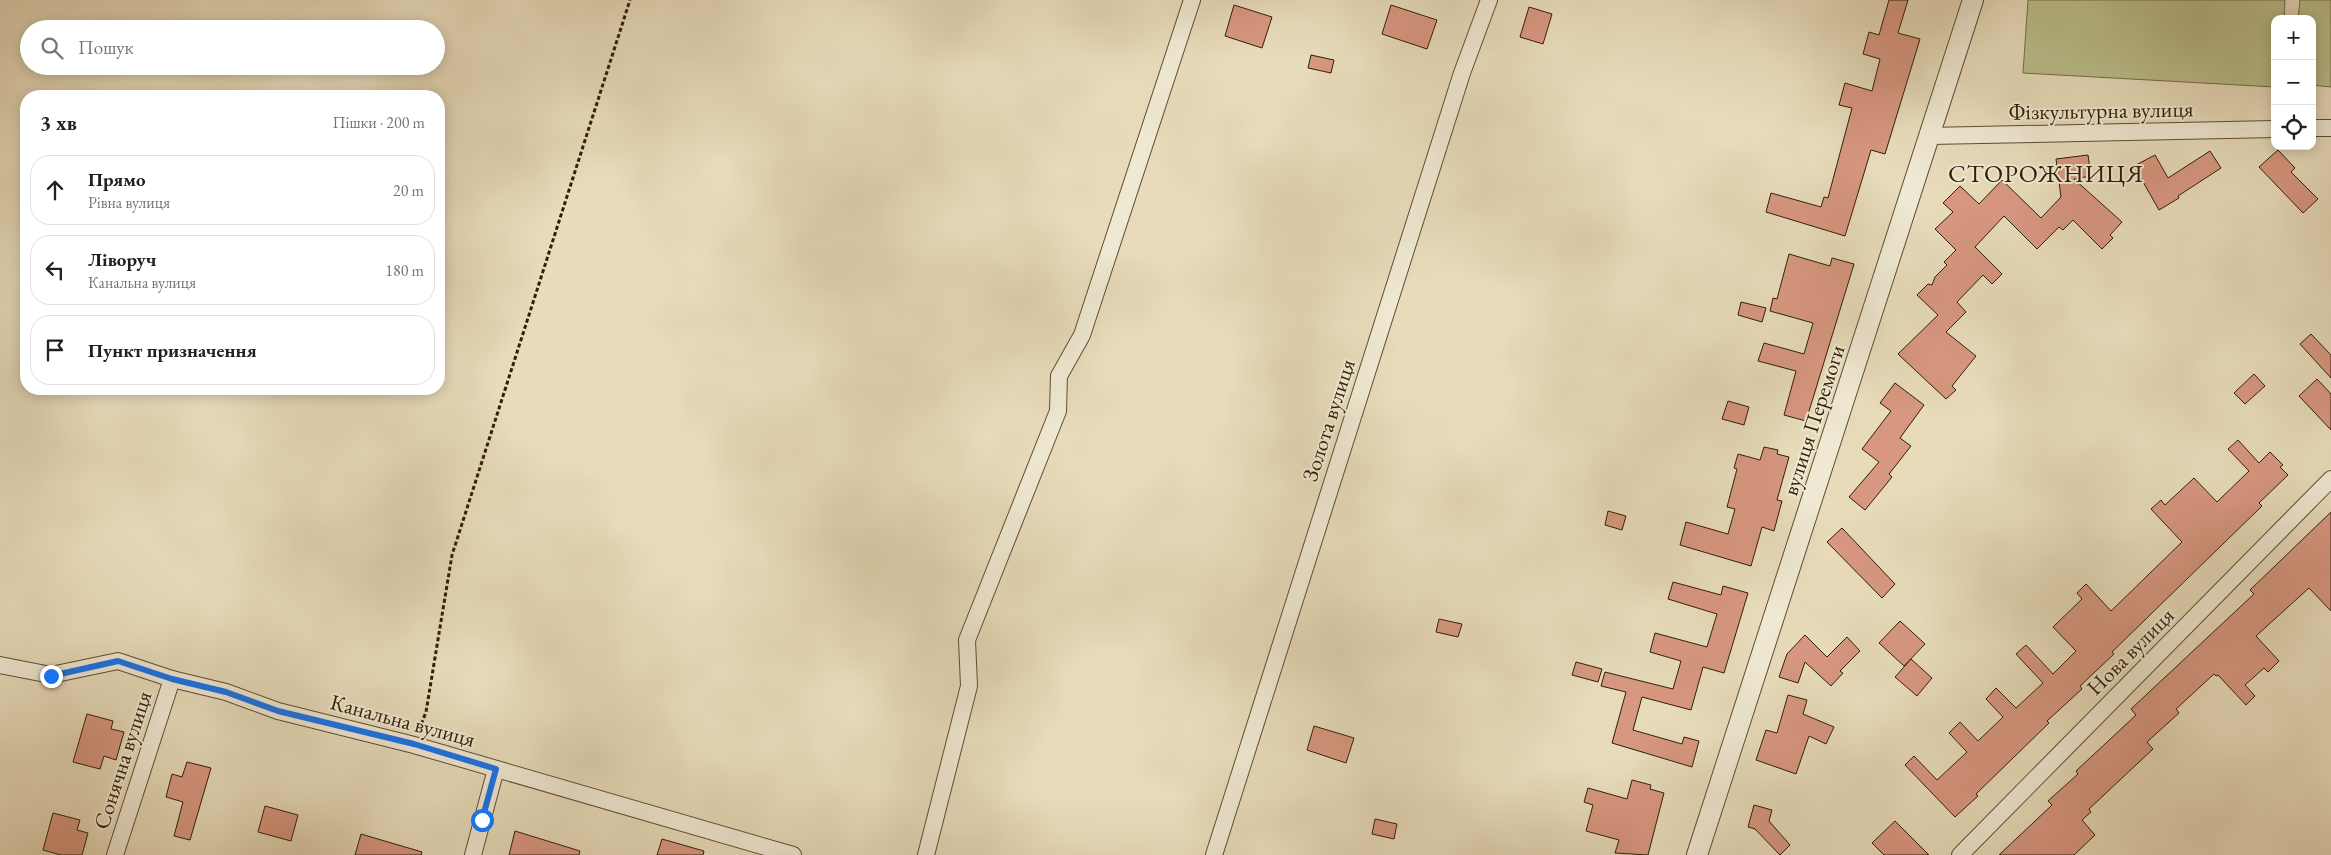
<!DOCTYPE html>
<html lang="uk">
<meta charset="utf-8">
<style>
:root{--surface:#fff;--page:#f2f2f2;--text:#202124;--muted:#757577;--line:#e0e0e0}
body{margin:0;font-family:"EB Garamond",serif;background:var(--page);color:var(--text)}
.controls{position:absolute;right:15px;top:15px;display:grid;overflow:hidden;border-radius:10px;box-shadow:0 2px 12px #0003}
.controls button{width:45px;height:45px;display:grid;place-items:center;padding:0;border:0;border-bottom:1px solid var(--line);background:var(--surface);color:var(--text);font:25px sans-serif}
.stop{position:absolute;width:15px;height:15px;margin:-11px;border:4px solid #1a73e8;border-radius:50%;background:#fff}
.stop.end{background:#1a73e8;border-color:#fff;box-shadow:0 1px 5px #0008}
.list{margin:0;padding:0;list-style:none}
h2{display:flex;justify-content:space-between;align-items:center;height:65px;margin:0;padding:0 20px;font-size:21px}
h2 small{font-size:16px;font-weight:400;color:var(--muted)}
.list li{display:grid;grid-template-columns:32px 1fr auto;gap:15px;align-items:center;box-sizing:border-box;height:70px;margin:0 10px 10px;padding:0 10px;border:1px solid var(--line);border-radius:20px}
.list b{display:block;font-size:19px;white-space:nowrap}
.list p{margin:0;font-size:16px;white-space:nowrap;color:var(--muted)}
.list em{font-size:16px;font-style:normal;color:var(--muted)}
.icon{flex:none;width:28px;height:28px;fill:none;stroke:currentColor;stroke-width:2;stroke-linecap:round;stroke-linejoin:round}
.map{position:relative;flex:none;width:2331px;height:855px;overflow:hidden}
.search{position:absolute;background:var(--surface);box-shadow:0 2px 12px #0003;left:20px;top:20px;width:425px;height:55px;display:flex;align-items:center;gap:12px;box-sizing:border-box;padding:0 18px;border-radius:28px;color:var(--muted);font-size:19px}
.panel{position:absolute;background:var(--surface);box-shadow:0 2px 12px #0003;left:20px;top:90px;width:425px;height:305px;border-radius:20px}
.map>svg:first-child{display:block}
</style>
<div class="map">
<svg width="2331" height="855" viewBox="0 0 2331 855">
<rect width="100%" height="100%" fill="#e7dbba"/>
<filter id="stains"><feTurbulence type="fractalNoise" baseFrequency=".004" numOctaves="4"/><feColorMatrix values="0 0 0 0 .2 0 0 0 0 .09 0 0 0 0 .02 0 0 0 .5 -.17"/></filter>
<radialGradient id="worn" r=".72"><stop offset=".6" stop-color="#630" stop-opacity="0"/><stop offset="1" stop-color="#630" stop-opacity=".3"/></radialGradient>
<!-- green -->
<g fill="#babe8c" stroke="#756e48">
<polygon points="2028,0 2285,0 2284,19 2275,19 2275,87 2023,73"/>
<polygon points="2300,0 2331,0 2331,87 2312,85 2312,19 2298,19"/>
</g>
<!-- building -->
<g fill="#d79780" stroke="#301f05">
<polygon points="1889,0 1908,0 1898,33 1920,39 1885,154 1871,150 1845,236 1766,212 1771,193 1821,207 1824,197 1828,198 1852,108 1839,105 1845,83 1872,91 1880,59 1863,54 1869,32 1879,35"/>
<polygon points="1234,5 1272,17 1262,48 1225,36"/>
<polygon points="1391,5 1437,20 1427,49 1382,34"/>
<polygon points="1529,7 1552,14 1543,44 1520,37"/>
<polygon points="1311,55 1334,60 1331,73 1308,68"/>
<polygon points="2278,150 2295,168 2291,172 2318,199 2303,213 2259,167"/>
<polygon points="2210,151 2221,168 2178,196 2179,198 2159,210 2134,166 2155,155 2168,178"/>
<polygon points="2088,155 2091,176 2074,179 2122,222 2110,235 2113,238 2102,249 2073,220 2063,230 2059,227 2037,249 2004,216 1975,247 2002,274 1992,284 1983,275 1957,302 1966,312 1946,332 1976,356 1952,386 1956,390 1946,399 1898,354 1938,315 1917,295 1928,284 1932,285 1935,277 1947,265 1944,262 1956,250 1935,229 1953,212 1943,203 1960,186 1979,204 2002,180 2041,218 2061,197 2056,159"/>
<polygon points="1789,254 1830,266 1832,258 1854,264 1806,421 1784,415 1796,371 1758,361 1764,343 1804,354 1813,323 1770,311 1773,298 1777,299"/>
<polygon points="1741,302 1766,308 1762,322 1738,315"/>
<polygon points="2311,334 2331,355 2331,378 2300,344"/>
<polygon points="2254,374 2265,386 2245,404 2234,393"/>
<polygon points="2317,379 2331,394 2331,430 2299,396"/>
<polygon points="1895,383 1924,405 1900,438 1911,446 1889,474 1892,477 1865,510 1849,497 1879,462 1862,449 1891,411 1880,403"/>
<polygon points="1728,401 1749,407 1744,425 1722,419"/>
<polygon points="2238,440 2259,463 2270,452 2283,465 2280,467 2288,475 2259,503 2262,506 2112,652 2114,654 2080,686 2082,689 2047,721 2049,723 1976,794 1978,796 1955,817 1905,765 1914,756 1937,780 1967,752 1949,733 1960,722 1978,741 2003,717 1986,699 1996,688 2016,708 2043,683 2016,654 2026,645 2053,674 2076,651 2053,627 2082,599 2077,593 2086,584 2111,611 2182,542 2151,509 2161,500 2165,505 2194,478 2217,502 2249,471 2228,449"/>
<polygon points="1764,447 1778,450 1777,454 1789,457 1777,500 1782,501 1774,531 1762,527 1751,566 1680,545 1686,522 1728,534 1735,509 1727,507 1737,469 1734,468 1738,454 1760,460"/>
<polygon points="1608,511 1626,516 1622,530 1605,525"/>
<polygon points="2331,512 2331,611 2309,588 2256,636 2279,661 2268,672 2264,668 2245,685 2255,696 2246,705 2218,675 2216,676 2214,674 2176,709 2179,713 2147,742 2153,749 2089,809 2091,812 2082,820 2095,835 2074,855 1999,855 2052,805 2048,801 2078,774 2076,771 2136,715 2131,709 2254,594 2250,590"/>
<polygon points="1842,528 1895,584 1882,598 1827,542"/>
<polygon points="1673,582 1721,595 1723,586 1748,593 1724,673 1703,667 1691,710 1642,697 1633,730 1682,744 1684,737 1699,741 1692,767 1612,743 1626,692 1601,686 1605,672 1673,689 1681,661 1650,652 1655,633 1707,647 1717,614 1668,599"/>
<polygon points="1439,619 1462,624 1458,637 1436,632"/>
<polygon points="1900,621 1925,644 1904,666 1879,643"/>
<polygon points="1805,635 1827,657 1847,637 1860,651 1840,671 1843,673 1831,686 1805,662 1798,683 1779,677 1787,654"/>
<polygon points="1911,659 1932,678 1917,696 1895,677"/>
<polygon points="1576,662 1602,669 1598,682 1572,675"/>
<polygon points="1788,695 1807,700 1803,714 1834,727 1826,744 1809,736 1796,774 1756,760 1766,730 1777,733"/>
<polygon points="87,714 113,721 111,729 124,732 116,760 104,756 100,769 73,762"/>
<polygon points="1314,726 1354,738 1346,763 1307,750"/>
<polygon points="187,762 211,768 190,840 174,836 183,802 166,797 172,774 182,777"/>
<polygon points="1632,780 1651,785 1650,789 1664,793 1648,855 1615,853 1619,840 1586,831 1593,805 1584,802 1588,788 1627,799"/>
<polygon points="1754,805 1772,810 1769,821 1790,845 1780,855 1755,829 1748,827"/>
<polygon points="265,806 298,815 291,841 258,832"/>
<polygon points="53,813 80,820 77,830 88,833 82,855 61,855 43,850"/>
<polygon points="1375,819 1397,824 1394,839 1372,834"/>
<polygon points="1895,821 1929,855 1884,855 1872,843"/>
<polygon points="515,831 580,851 579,855 509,855"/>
<polygon points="361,834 422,852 421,855 355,855"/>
<polygon points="662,839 704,851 703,855 657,855"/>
</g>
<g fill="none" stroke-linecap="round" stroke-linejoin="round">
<!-- minor casing -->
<g stroke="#5e4e32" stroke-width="18">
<g id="minor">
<polyline points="2312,128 2331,128"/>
<polyline points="1929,136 2275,129"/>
<polyline points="0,665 51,675 118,661 172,679 226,692 278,711 414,745 793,855"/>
<polyline points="115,855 172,679"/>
<polyline points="473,855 496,769"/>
<polyline points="926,855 969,686 967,640 1058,411 1059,376 1082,335 1192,0"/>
<polyline points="1214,855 1462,73 1489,0"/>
<polyline points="1960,855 2331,479"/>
</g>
</g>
<!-- tertiary casing -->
<g stroke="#5e4e32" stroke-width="22">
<polyline id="tertiary" points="1697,855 1973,0"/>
</g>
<!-- path -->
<polyline stroke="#301f05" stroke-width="3" stroke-dasharray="4 2.5" stroke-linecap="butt" points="419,730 426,712 452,555 630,0"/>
<!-- minor -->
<use href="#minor" stroke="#efe8d2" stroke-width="16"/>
<!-- tertiary -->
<use href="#tertiary" stroke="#efe8d2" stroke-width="20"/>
</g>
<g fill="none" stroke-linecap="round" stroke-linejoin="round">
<!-- route -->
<polyline stroke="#1a73e8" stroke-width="6" points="51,676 118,661 172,679 226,692 278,711 414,744 496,769 482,820"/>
</g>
<g text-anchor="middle" stroke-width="4" stroke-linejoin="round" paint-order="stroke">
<!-- street labels -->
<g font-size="22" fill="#301f05" stroke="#efe8d2">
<text transform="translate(2101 110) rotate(-1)" y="8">Фізкультурна вулиця</text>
<text transform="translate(1328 420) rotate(-72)" y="8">Золота вулиця</text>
<text transform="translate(1813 420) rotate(-72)" y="8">вулиця Перемоги</text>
<text transform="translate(2130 651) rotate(-45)" y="8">Нова вулиця</text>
<text transform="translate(403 720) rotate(15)" y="8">Канальна вулиця</text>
<text transform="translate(122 760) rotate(-72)" y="8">Сонячна вулиця</text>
</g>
<!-- quarter labels -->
<g font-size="25" letter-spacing="1" fill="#301f05" stroke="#efe8d2">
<text x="2046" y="182">СТОРОЖНИЦЯ</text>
</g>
</g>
<rect width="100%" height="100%" filter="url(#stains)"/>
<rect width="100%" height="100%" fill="url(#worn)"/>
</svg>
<div class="controls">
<button>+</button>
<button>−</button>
<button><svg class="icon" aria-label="locate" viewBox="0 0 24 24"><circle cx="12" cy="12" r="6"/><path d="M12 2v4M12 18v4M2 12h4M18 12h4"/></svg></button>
</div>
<div class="stop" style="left:482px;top:820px"></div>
<div class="stop end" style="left:51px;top:676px"></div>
<div class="search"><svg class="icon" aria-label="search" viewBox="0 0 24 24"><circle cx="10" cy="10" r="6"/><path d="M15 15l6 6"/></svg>Пошук</div>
<section class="panel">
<h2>3 хв<small>Пішки · 200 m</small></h2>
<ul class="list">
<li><svg class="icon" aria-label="ahead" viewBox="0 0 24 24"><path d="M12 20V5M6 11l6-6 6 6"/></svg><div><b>Прямо</b><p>Рівна вулиця</p></div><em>20 m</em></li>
<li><svg class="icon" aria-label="left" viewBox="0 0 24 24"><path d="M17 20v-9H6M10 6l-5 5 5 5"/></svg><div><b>Ліворуч</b><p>Канальна вулиця</p></div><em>180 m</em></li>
<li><svg class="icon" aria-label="arrive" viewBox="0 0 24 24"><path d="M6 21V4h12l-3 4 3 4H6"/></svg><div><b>Пункт призначення</b></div></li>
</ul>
</section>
</div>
